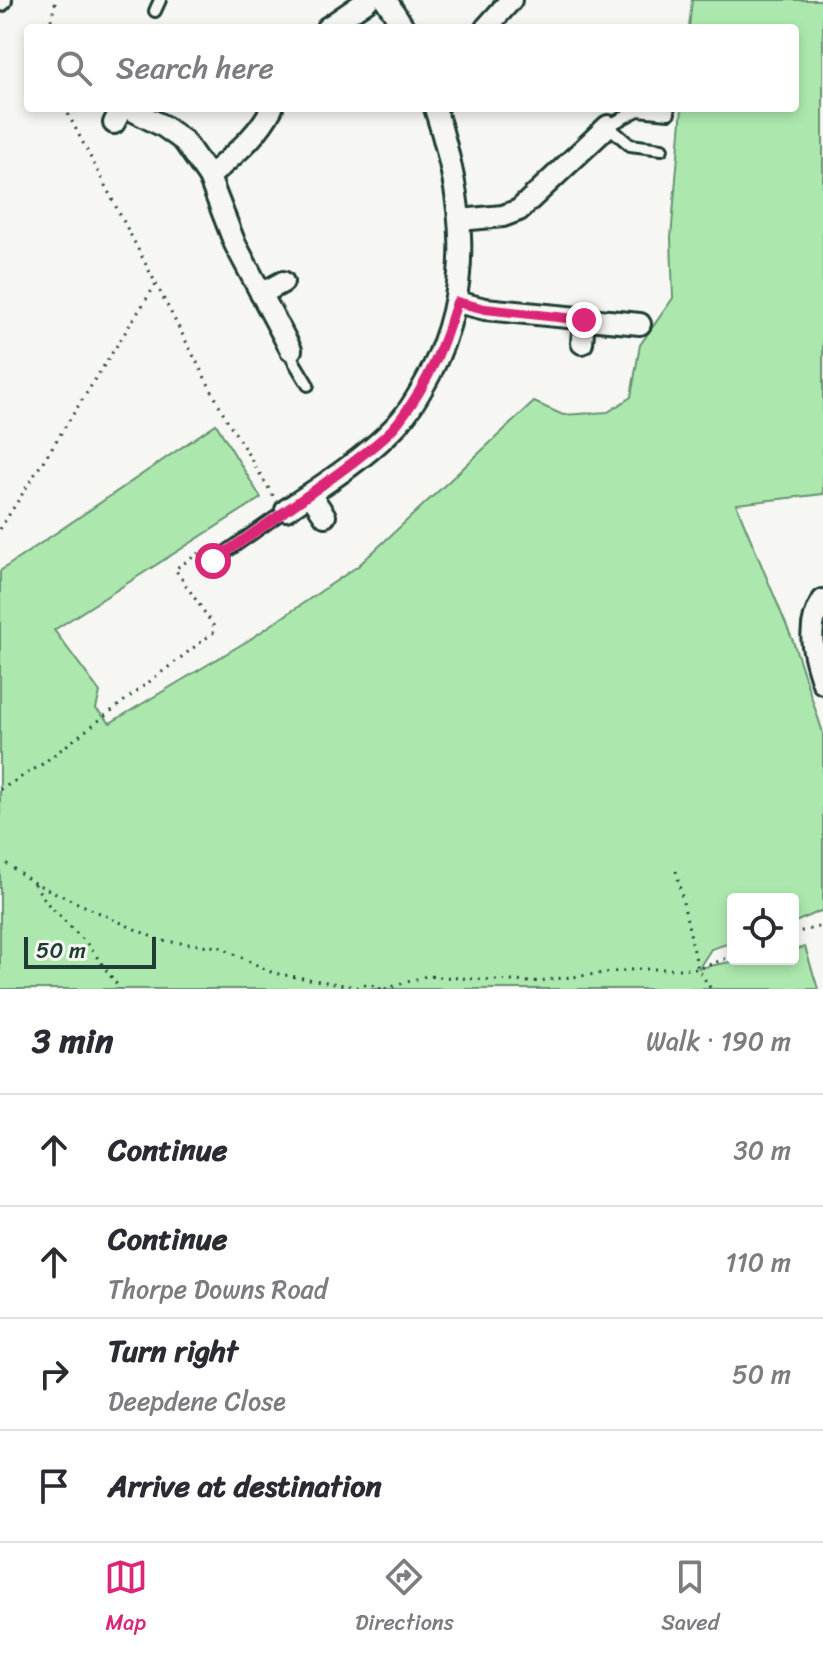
<!DOCTYPE html>
<meta charset="utf-8">
<style>
:root{--surface:#fff;--page:#f2f2f3;--text:#2b2b33;--muted:#7c7c81;--line:#e1e1e2;--accent:#db2777}
body{margin:0;font-family:Sriracha,sans-serif;background:var(--page);color:var(--text)}
.controls{position:absolute;right:24px;bottom:24px;display:grid;overflow:hidden;border-radius:8px;box-shadow:0 4px 12px #0003}
.controls button{width:72px;height:72px;display:grid;place-items:center;padding:0;border:0;border-bottom:2px solid var(--line);background:var(--surface);color:var(--text);font:40px sans-serif}
.scale{position:absolute;left:24px;bottom:20px;width:132px;box-sizing:border-box;padding-left:8px;border:4px solid #1f3d34;border-top:0;font-size:22px;line-height:28px;white-space:nowrap;color:#1f3d34;-webkit-text-stroke:6px #f6f6f2;paint-order:stroke}
.stop{position:absolute;width:24px;height:24px;margin:-18px;border:6px solid #db2777;border-radius:50%;background:#fff}
.stop.end{background:#db2777;border-color:#fff;box-shadow:0 2px 8px #0008}
.list{margin:0;padding:0;list-style:none}
h2{display:flex;justify-content:space-between;align-items:center;height:104px;margin:0;padding:0 32px;font-size:34px}
h2 small{font-size:26px;font-weight:400;color:var(--muted)}
.list li{display:grid;grid-template-columns:52px 1fr auto;gap:24px;align-items:center;box-sizing:border-box;height:112px;padding:0 32px;border-top:2px solid var(--line)}
.list b{display:block;font-size:30px;white-space:nowrap}
.list p{margin:0;font-size:26px;white-space:nowrap;color:var(--muted)}
.list em{font-size:26px;font-style:normal;color:var(--muted)}
.icon{flex:none;width:44px;height:44px;fill:none;stroke:currentColor;stroke-width:2;stroke-linecap:round;stroke-linejoin:round}
.map{position:relative;flex:none;width:823px;height:989px;overflow:hidden}
.search{position:absolute;background:var(--surface);box-shadow:0 4px 12px #0003;left:24px;right:24px;top:24px;height:88px;display:flex;align-items:center;gap:20px;box-sizing:border-box;padding:0 28px;border-radius:8px;color:var(--muted);font-size:30px}
.sheet{height:552px;background:var(--surface)}
nav{display:flex;justify-content:space-around;align-items:center;box-sizing:border-box;height:112px;border-top:2px solid var(--line);background:var(--surface);font-size:22px;color:var(--muted)}
nav a{display:grid;justify-items:center;gap:4px}
nav .on{color:var(--accent)}
.map>svg:first-child{display:block}
</style>
<div class="map">
<svg width="823" height="989" viewBox="0 0 823 989">
<rect width="100%" height="100%" fill="#f6f6f2"/>
<filter id="ink" filterUnits="userSpaceOnUse"><feTurbulence type="fractalNoise" baseFrequency=".0125" numOctaves="2"/><feDisplacementMap in="SourceGraphic" scale="16" xChannelSelector="R" yChannelSelector="G"/><feConvolveMatrix kernelMatrix="1 2 1 2 8 2 1 2 1" color-interpolation-filters="sRGB"/></filter>
<g filter="url(#ink)">
<!-- green -->
<polygon fill="#ace8ae" stroke="#669271" stroke-width="2" points="692,0 823,0 823,494 736,504 793,641 823,733 823,910 793,923 793,899 733,899 733,942 711,949 699,968 746,959 793,959 793,950 805,947 818,989 0,989 0,571 216,424 261,498 54,630 100,692 96,709 110,723 249,640 358,566 534,402 563,415 608,412 631,397 640,345 673,298 671,238 682,108 795,108 795,28 689,28"/>
<g fill="none" stroke-linecap="round" stroke-linejoin="round">
<!-- service casing -->
<g stroke="#1f3d34" stroke-width="16">
<g id="service">
<polyline points="155,11 160,0"/>
<polyline points="662,149 630,145 608,126 638,110 669,113"/>
<polyline points="291,350 293,360 308,385"/>
<polyline points="213,561 286,510"/>
</g>
</g>
<!-- minor casing -->
<g stroke="#1f3d34" stroke-width="26">
<g id="minor">
<polyline points="386,0 404,28"/>
<polyline points="0,1 1,0"/>
<polyline points="327,28 368,0"/>
<polyline points="486,28 511,0"/>
<polyline points="128,108 163,126 184,141 209,177 235,244 291,350"/>
<polyline points="114,123 122,108"/>
<path d="M209,177c24,-22 48,-40 63,-69"/>
<polyline points="460,220 503,216 519,210 608,126"/>
<polyline points="261,294 283,282"/>
<polyline points="457,302 485,309 640,324"/>
<polyline points="582,343 584,320"/>
<polyline points="310,494 325,516"/>
<path d="M286,510c36,-24 87,-57 115,-90 11,-13 21,-31 29,-46 45,-88 34,-175 5,-266"/>
<path d="M823,600c-18,27 -10,54 0,83"/>
</g>
</g>
<!-- path -->
<g stroke="#1f3d34" stroke-width="3" stroke-dasharray="2 6" stroke-linecap="butt">
<polyline points="49,28 56,0"/>
<polyline points="156,284 226,418 274,497"/>
<polyline points="0,529 156,284 65,108"/>
<polyline points="0,790 41,765 214,632 213,625 175,569 201,552"/>
<polyline points="0,859 34,883 161,941 220,947 273,973 356,987 369,984 381,989"/>
<polyline points="676,871 698,969 733,956"/>
<polyline points="34,884 48,904 89,946 120,989"/>
<polyline points="793,933 823,926"/>
<polyline points="385,989 426,976 530,982 638,969 698,969 711,989"/>
</g>
<!-- service -->
<use href="#service" stroke="#f6f6f2" stroke-width="10"/>
<!-- minor -->
<use href="#minor" stroke="#f6f6f2" stroke-width="20"/>
</g>
</g>
<g fill="none" stroke-linecap="round" stroke-linejoin="round" filter="url(#ink)">
<!-- route -->
<path stroke="#db2777" stroke-width="10" d="M213,561c45,-31 91,-62 135,-95 18,-14 41,-30 54,-49 27,-35 42,-73 55,-115l28,7 99,11"/>
</g>
</svg>
<div class="controls">
<button><svg class="icon" aria-label="locate" viewBox="0 0 24 24"><circle cx="12" cy="12" r="6"/><path d="M12 2v4M12 18v4M2 12h4M18 12h4"/></svg></button>
</div>
<div class="scale">50 m</div>
<div class="stop" style="left:213px;top:561px"></div>
<div class="stop end" style="left:584px;top:320px"></div>
<div class="search"><svg class="icon" aria-label="search" viewBox="0 0 24 24"><circle cx="10" cy="10" r="6"/><path d="M15 15l6 6"/></svg>Search here</div>
</div>
<section class="sheet">
<h2>3 min<small>Walk · 190 m</small></h2>
<ul class="list">
<li><svg class="icon" aria-label="ahead" viewBox="0 0 24 24"><path d="M12 20V5M6 11l6-6 6 6"/></svg><div><b>Continue</b></div><em>30 m</em></li>
<li><svg class="icon" aria-label="ahead" viewBox="0 0 24 24"><path d="M12 20V5M6 11l6-6 6 6"/></svg><div><b>Continue</b><p>Thorpe Downs Road</p></div><em>110 m</em></li>
<li><svg class="icon" aria-label="right" viewBox="0 0 24 24"><path d="M7 20v-9h11M14 6l5 5-5 5"/></svg><div><b>Turn right</b><p>Deepdene Close</p></div><em>50 m</em></li>
<li><svg class="icon" aria-label="arrive" viewBox="0 0 24 24"><path d="M6 21V4h12l-3 4 3 4H6"/></svg><div><b>Arrive at destination</b></div></li>
</ul>
</section>
<nav>
<a class="on"><svg class="icon" aria-label="map" viewBox="0 0 24 24"><path d="M3 6l6-2 6 2 6-2v14l-6 2-6-2-6 2zM9 4v14M15 6v14"/></svg>Map</a>
<a><svg class="icon" aria-label="directions" viewBox="0 0 24 24"><path d="M12 3l9 9-9 9-9-9zM9 14v-3h6M13 9l2 2-2 2"/></svg>Directions</a>
<a><svg class="icon" aria-label="saved" viewBox="0 0 24 24"><path d="M7 4h10v16l-5-4-5 4z"/></svg>Saved</a>
</nav>
